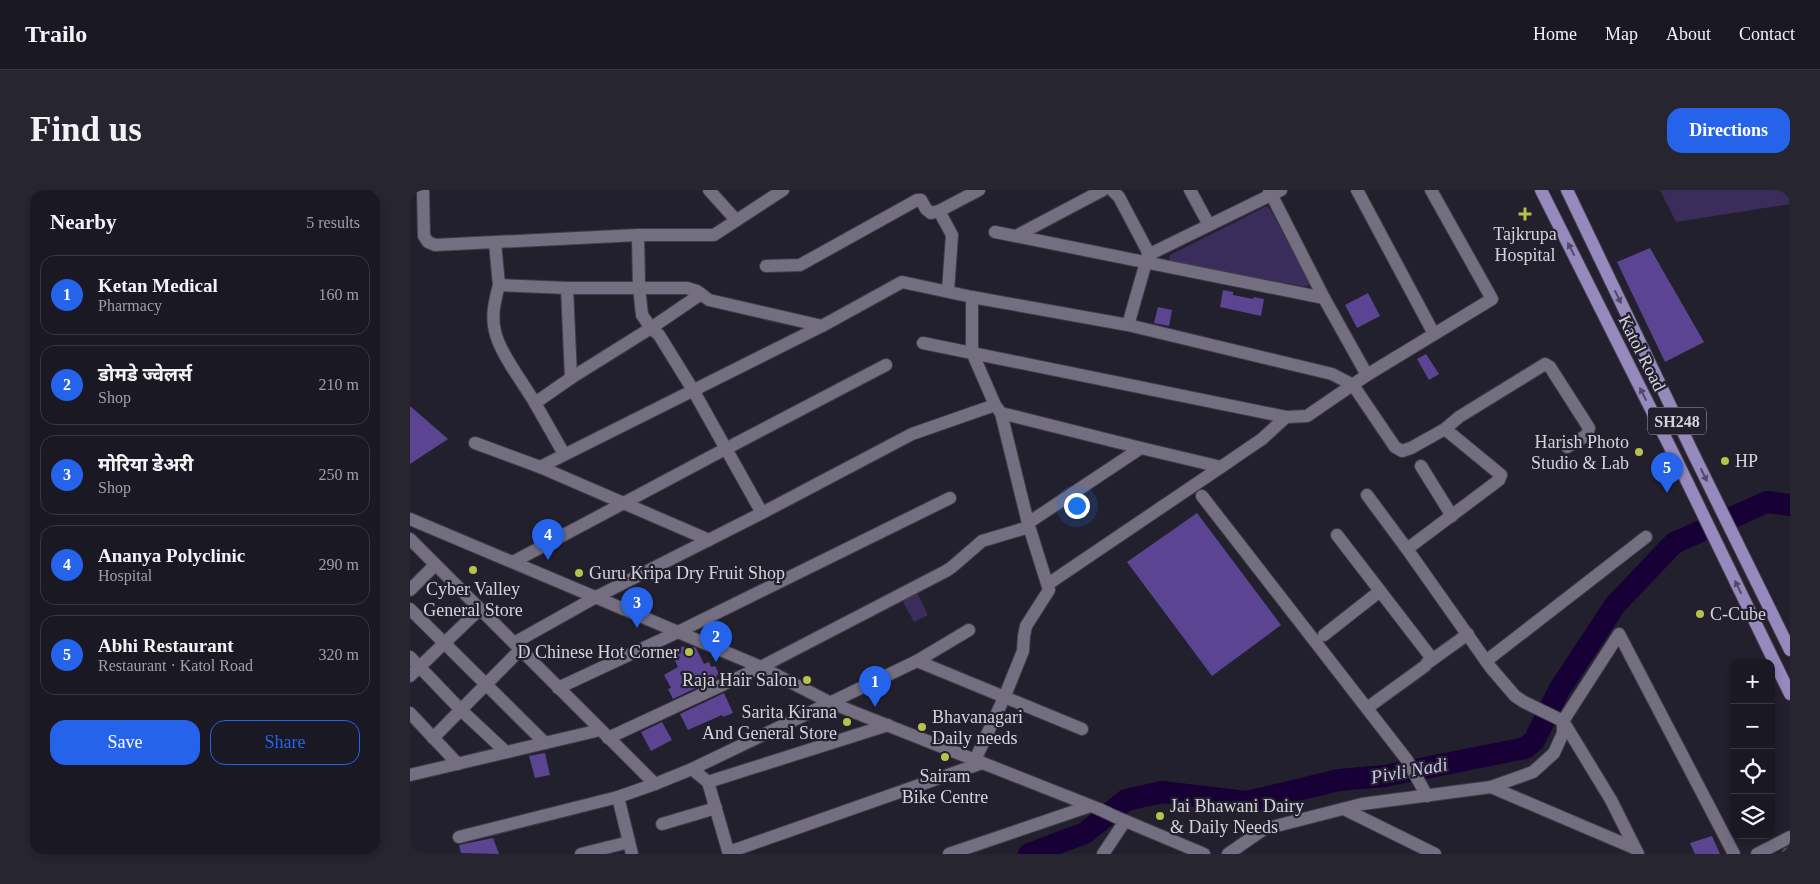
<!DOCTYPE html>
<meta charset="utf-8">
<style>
:root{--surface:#1a1822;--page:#27252f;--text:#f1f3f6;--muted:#9fa0a5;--line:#383740;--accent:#2563eb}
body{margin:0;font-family:"Times New Roman","Noto Sans Devanagari",serif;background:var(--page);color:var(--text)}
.controls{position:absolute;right:15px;bottom:15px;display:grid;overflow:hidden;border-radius:10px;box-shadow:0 2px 8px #0003}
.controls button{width:45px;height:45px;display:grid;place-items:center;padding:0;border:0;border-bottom:1px solid var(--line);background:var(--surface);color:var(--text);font:25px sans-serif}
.you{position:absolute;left:666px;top:315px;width:18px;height:18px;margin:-12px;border:4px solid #fff;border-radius:50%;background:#1a73e8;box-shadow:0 0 0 8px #1a73e833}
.badge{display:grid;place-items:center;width:32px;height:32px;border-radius:50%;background:var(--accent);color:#fff;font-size:16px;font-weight:700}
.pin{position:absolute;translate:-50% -41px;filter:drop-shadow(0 1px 2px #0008)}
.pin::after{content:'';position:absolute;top:26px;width:18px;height:15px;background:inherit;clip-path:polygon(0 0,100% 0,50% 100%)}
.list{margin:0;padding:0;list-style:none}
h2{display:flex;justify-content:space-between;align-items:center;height:65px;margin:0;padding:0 20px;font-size:21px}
h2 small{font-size:16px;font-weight:400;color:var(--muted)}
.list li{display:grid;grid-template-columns:32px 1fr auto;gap:15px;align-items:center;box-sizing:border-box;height:80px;margin:0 10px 10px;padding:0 10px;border:1px solid var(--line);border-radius:15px}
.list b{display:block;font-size:19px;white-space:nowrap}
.list p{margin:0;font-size:16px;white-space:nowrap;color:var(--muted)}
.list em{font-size:16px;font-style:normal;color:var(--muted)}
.actions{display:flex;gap:10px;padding:15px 20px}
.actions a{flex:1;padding:11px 0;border:1px solid var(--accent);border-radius:15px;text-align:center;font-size:18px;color:var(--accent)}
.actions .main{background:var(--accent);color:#fff}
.icon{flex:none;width:28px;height:28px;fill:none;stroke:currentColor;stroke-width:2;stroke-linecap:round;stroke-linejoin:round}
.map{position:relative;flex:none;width:1380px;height:664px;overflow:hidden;border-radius:15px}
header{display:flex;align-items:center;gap:30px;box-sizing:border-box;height:70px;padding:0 25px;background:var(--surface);border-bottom:1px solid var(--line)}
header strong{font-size:24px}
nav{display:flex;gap:28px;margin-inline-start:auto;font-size:18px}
.intro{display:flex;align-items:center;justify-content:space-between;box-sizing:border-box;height:120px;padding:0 30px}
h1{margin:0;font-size:35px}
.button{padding:12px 22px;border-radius:15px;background:var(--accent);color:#fff;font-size:18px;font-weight:700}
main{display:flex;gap:30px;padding:0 30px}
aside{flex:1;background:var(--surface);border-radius:15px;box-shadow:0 2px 8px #0003}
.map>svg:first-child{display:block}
</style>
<header>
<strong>Trailo</strong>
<nav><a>Home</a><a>Map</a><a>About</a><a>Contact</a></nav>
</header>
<div class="intro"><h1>Find us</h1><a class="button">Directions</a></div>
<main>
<aside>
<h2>Nearby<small>5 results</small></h2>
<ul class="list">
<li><span class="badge">1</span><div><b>Ketan Medical</b><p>Pharmacy</p></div><em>160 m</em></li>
<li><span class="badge">2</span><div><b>डोमडे ज्वेलर्स</b><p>Shop</p></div><em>210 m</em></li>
<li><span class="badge">3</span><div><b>मोरिया डेअरी</b><p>Shop</p></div><em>250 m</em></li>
<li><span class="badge">4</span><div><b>Ananya Polyclinic</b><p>Hospital</p></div><em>290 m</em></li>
<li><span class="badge">5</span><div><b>Abhi Restaurant</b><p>Restaurant · Katol Road</p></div><em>320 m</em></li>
</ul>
<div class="actions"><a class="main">Save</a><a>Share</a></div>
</aside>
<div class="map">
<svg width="1380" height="664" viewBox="0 0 1380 664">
<rect width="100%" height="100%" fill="#23202d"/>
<!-- green -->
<g fill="#3a2d5b">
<polygon points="1250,0 1380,0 1380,14 1266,32"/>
<polygon points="857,16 860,19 900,93 896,97 766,73 759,70 760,65"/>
<polygon points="506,400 518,425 504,432 491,408"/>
</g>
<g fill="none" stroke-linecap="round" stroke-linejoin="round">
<!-- river -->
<g stroke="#160036" stroke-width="22">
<polyline points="1323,327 1357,312 1380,315"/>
<polyline points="619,664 675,643 716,610 752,602 837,612 929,590 975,586 1115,558 1124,551 1149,500 1205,415 1264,353 1289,342"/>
</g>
</g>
<!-- building -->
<g fill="#5b4491">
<polygon points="1240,58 1294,152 1255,172 1207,72"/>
<polygon points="813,100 823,102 823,105 843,109 844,107 854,109 851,126 810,117"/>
<polygon points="958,103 970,126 947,138 935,115"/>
<polygon points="748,117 762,120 759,136 744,133"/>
<polygon points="1016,164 1029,184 1019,190 1007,169"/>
<polygon points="0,216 38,249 0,274"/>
<polygon points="787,323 871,435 802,486 717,372"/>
<polygon points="274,456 276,461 284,457 286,458 294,474 299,472 301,477 305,476 309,484 306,486 307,488 263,509 258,499 261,498 254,485 268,477 261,462"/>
<polygon points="314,503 323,523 313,527 312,525 278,540 270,524"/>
<polygon points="252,532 262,550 241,561 231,542"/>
<polygon points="135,563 140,585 125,588 119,566"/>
<polygon points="1302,646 1310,664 1285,664 1280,653"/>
<polygon points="83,648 89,664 51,663 49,655"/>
</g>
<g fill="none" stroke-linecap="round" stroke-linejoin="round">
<!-- minor casing -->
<g stroke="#403e49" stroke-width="14">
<g id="minor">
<polyline points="13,0 14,46 18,52 25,55 228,45 304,45 373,0"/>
<polyline points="299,0 326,30"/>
<polyline points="780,0 799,35"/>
<polyline points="859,0 914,108 957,185"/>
<polyline points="947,0 1024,144"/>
<polyline points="529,21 542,45 538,101"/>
<polyline points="585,42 914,108"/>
<polyline points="228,45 229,97 232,125 241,138 291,104"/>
<polyline points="606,46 693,0"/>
<polyline points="85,53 89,95 157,98 161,188"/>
<polyline points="738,65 871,0"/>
<polyline points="356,76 390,75 507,10 511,10 516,19 521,23 529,21 569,0"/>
<path d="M89,95c-4,15 -8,31 -4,46 4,21 29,53 40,72"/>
<polyline points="157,98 277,98 287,101 299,110 412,136"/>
<polyline points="562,107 718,135 738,65 737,60 709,7 702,0"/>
<polyline points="718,135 922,184 943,195 985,257 992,261 1001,258 1035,239"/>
<polyline points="513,153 876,227 897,226 957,185 1082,109 1021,0"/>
<polyline points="591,223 731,258"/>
<polyline points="65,253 130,277 412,136 492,92 562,107 562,162 585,215 591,223 618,333 731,258 811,277 852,249 876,227"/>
<polyline points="1157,257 1177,245 1179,238 1140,177 1135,174 1049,227 1035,239 1091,285 1089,290 997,359 1081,478 1105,506 1114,512 1153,531 1201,610 1228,664"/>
<polyline points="154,264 125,213 161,188 241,138 249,145 283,200 352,323"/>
<polyline points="1011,276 1042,326"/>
<polyline points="130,277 299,350"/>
<polyline points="957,305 997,359"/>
<polyline points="792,306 997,570 1017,606"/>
<polyline points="0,329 351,477 421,513 689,619"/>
<polyline points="927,345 1020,466 1020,469 1015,476 957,518"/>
<polyline points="0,349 245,594 282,579 298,592"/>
<polyline points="103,372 302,266 476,175"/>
<polyline points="638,394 811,277"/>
<polyline points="0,400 25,375"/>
<polyline points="0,419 135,553"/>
<polyline points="914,445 970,401"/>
<polyline points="104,453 186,407 352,323 502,244 585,215"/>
<polyline points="0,467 51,520 96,562"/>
<polyline points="507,471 559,440"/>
<polyline points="1076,471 1236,347"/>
<polyline points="1019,472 1058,444"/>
<polyline points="0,486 70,419"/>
<polyline points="148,498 268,442 540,308"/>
<polyline points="0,523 48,574"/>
<polyline points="23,548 110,460"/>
<polyline points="198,548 351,477 536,381 542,377 572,351 619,337"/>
<polyline points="565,570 594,508 613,461 614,446 616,436 639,400 618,333"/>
<polyline points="282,579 507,471 672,539"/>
<polyline points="0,585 190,540"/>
<polyline points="1081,597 1123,582 1144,563 1153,543 1153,531 1209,444 1324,664"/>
<polyline points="208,607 222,664"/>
<polyline points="934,619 1025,664"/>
<polyline points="706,627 794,664"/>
<polyline points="252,634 306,618"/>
<polyline points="49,647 208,607 245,594"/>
<polyline points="319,662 572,573"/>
<polyline points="171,664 219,652"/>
<polyline points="319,664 298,592 478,535"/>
<polyline points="539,664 680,616"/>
<polyline points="693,664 715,631"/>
<polyline points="818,664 854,639 952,614 1081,597 1224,658"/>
<polyline points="1347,664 1380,647"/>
<polyline points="1378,664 1380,663"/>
</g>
</g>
<!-- tertiary casing -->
<g stroke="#403e49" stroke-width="14">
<polyline id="tertiary" points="689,619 706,627"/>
</g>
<!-- primary casing -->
<g stroke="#403e49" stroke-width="14">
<g id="primary">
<polyline points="1131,0 1267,271 1380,504"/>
<polyline points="1157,0 1283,263 1380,460"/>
</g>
</g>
<!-- minor -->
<use href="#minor" stroke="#736f80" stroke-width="12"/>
<!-- tertiary -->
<use href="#tertiary" stroke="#736f80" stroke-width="12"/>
<!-- primary -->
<use href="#primary" stroke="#9689be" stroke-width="12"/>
</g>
<!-- one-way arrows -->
<defs><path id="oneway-solid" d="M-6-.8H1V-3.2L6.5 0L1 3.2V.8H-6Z" transform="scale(1.25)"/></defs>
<g fill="#514a67">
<use href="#oneway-solid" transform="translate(1161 59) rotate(-117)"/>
<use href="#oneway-solid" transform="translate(1208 107) rotate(64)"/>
<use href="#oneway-solid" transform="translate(1233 204) rotate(-117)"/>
<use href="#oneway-solid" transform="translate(1294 285) rotate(64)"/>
<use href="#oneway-solid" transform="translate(1328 397) rotate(-116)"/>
</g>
<!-- markers -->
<g fill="#b6c249" stroke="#23202d" stroke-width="2">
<path d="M1112.5 16.5h5v5h5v5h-5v5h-5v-5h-5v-5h5z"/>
<circle cx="1229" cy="262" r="5"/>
<circle cx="1315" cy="271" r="5"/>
<circle cx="63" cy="380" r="5"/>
<circle cx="169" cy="383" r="5"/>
<circle cx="1290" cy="424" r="5"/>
<circle cx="279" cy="462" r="5"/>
<circle cx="397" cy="490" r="5"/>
<circle cx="437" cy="532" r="5"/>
<circle cx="512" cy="537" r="5"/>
<circle cx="535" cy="567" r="5"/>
<circle cx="750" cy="626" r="5"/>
</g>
<g text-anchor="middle" stroke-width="4.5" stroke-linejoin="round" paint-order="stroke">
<!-- shield labels -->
<rect fill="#23202d" stroke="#a09da8" stroke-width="1" x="1238" y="217.5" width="58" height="27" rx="4"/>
<g font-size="16" font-weight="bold" fill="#d5d3dc">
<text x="1267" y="237">SH248</text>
</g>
<!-- poi labels -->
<g font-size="18" fill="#d5d3dc" stroke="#23202d" text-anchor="start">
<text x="1115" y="50" text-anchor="middle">Tajkrupa<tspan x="1115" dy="21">Hospital</tspan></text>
<text x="1219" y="258" text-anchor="end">Harish Photo<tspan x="1219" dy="21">Studio &amp; Lab</tspan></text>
<text x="1325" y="277">HP</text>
<text x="179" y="389">Guru Kripa Dry Fruit Shop</text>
<text x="63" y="405" text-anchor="middle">Cyber Valley<tspan x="63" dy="21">General Store</tspan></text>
<text x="1300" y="430">C-Cube</text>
<text x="269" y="468" text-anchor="end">D Chinese Hot Corner</text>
<text x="387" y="496" text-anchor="end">Raja Hair Salon</text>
<text x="427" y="528" text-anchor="end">Sarita Kirana<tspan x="427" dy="21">And General Store</tspan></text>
<text x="522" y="533">Bhavanagari<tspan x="522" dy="21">Daily needs</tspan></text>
<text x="535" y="592" text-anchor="middle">Sairam<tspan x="535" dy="21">Bike Centre</tspan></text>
<text x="760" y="622">Jai Bhawani Dairy<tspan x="760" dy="21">&amp; Daily Needs</tspan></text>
</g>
<!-- street labels -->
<g font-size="18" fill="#d5d3dc" stroke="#23202d">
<text transform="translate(1232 163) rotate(63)" y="6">Katol Road</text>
</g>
<!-- water labels -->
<g font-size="19" font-style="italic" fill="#ccc3ef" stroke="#23202d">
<text transform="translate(999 580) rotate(-10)" y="7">Pivli Nadi</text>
</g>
</g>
</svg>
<div class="controls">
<button>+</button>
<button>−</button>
<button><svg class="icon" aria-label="locate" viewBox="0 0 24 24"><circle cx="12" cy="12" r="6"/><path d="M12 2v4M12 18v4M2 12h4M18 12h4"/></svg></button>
<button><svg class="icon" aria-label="layers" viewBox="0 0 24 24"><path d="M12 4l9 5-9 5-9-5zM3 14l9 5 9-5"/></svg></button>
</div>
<div class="you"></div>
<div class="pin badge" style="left:465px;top:517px">1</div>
<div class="pin badge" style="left:306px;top:472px">2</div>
<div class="pin badge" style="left:227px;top:438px">3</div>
<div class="pin badge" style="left:138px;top:370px">4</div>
<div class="pin badge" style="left:1257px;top:303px">5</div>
</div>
</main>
